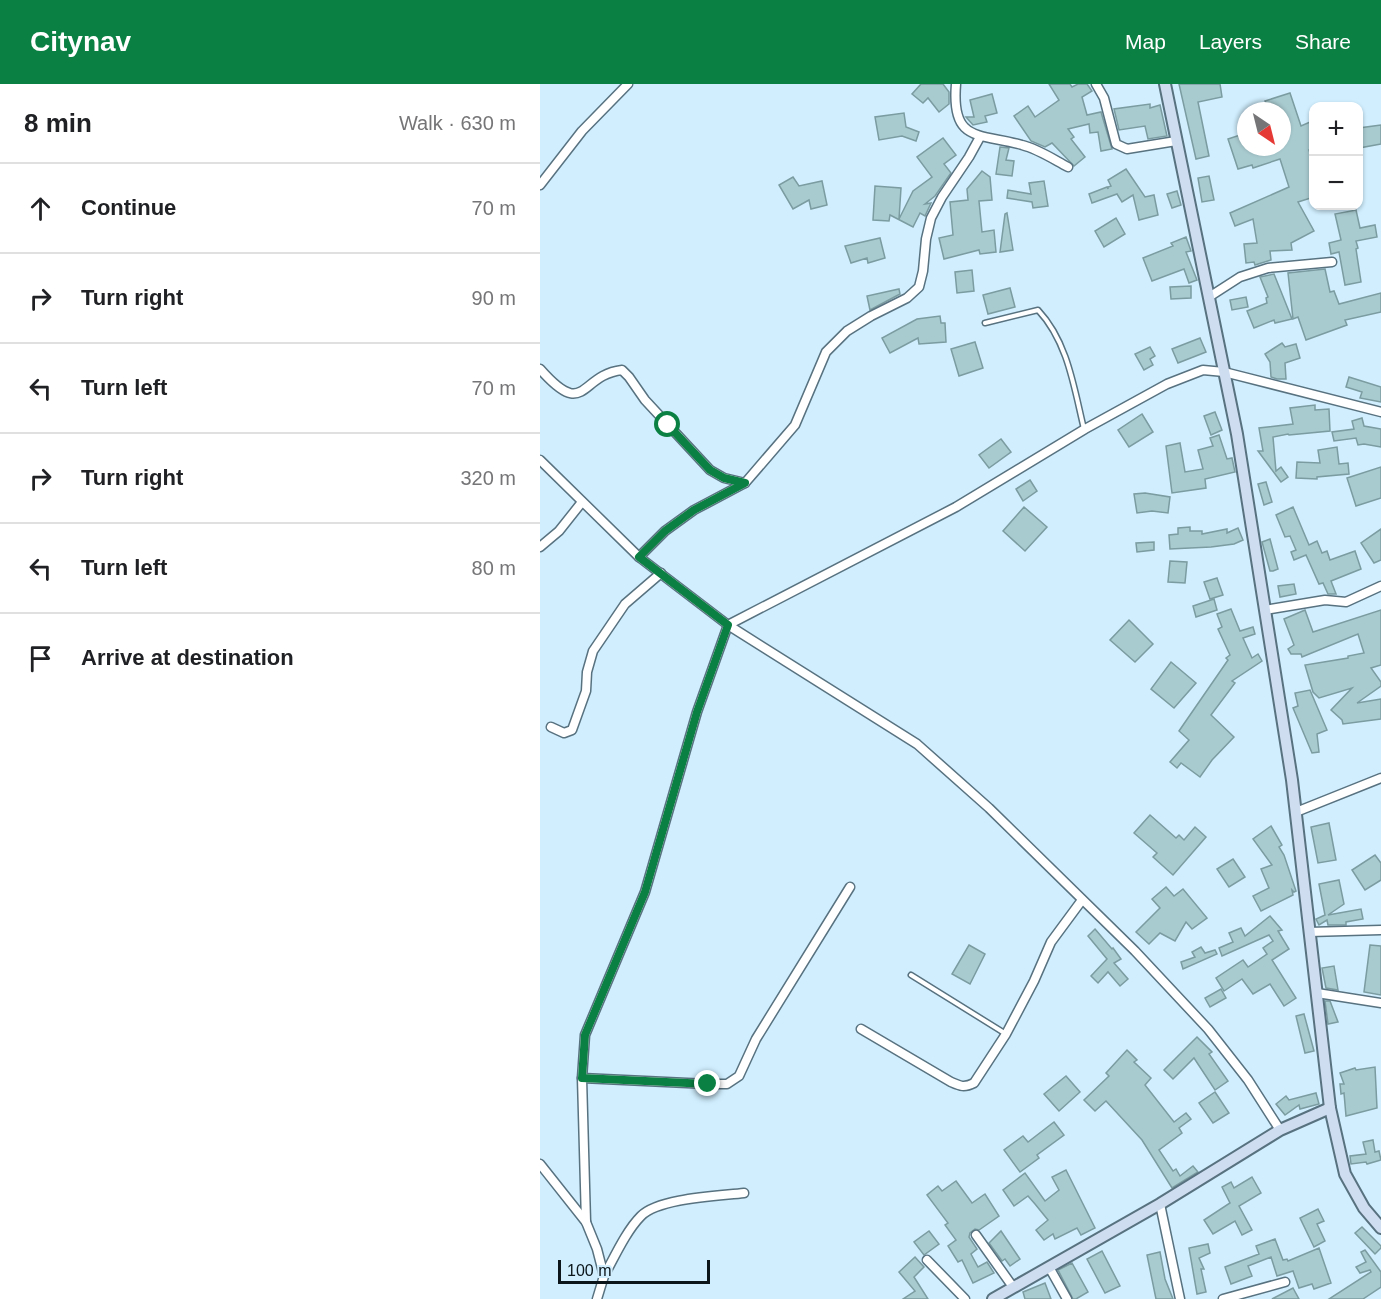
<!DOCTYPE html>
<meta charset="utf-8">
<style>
:root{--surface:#fff;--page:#f2f2f2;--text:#202124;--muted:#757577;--line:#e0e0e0;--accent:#0b8043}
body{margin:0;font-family:Helvetica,sans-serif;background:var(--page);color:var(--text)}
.controls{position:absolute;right:18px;top:18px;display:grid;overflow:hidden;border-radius:12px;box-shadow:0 2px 4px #0004}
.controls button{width:54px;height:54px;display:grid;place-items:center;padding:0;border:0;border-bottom:2px solid var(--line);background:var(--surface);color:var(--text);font:30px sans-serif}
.compass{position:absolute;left:697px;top:18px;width:54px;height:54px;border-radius:50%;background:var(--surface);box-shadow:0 2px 4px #0004;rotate:145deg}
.scale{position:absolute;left:18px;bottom:15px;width:152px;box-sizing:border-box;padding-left:6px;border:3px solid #0b151a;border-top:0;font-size:16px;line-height:21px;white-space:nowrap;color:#0b151a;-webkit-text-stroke:4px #d0eefe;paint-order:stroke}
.stop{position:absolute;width:18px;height:18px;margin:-14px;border:4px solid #0b8043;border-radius:50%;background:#fff}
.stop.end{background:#0b8043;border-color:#fff;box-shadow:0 2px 6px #0008}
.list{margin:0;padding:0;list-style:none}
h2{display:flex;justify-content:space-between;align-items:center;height:78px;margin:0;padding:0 24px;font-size:26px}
h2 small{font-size:20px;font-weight:400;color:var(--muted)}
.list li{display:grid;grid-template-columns:39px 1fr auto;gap:18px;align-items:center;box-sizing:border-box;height:90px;padding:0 24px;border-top:2px solid var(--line)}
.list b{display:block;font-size:22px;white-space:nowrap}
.list em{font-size:20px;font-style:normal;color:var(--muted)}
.icon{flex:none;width:33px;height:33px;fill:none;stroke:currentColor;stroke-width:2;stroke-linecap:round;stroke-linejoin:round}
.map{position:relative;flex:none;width:841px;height:1215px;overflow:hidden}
header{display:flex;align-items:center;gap:36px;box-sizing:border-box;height:84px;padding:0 30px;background:var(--accent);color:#fff}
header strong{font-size:28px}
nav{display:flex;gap:33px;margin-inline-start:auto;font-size:21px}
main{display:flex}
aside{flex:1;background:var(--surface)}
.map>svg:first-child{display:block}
</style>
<header>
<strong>Citynav</strong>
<nav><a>Map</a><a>Layers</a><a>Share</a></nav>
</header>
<main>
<aside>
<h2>8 min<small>Walk · 630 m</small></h2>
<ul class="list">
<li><svg class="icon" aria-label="ahead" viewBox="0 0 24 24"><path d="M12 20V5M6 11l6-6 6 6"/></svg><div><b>Continue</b></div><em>70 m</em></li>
<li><svg class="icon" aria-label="right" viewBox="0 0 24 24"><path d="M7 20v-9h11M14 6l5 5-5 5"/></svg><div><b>Turn right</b></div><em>90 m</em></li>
<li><svg class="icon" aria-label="left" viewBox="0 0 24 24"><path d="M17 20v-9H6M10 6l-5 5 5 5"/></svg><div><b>Turn left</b></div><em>70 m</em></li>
<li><svg class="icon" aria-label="right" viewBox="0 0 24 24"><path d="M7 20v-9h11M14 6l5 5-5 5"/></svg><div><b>Turn right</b></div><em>320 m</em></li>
<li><svg class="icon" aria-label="left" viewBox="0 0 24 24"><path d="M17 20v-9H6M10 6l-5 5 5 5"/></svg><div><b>Turn left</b></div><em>80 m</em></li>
<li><svg class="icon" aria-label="arrive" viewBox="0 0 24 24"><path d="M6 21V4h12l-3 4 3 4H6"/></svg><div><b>Arrive at destination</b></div></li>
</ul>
</aside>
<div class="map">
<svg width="841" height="1215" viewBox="0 0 841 1215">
<rect width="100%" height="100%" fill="#d0eefe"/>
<!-- building -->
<g fill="#a8cbd0" stroke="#7b9ca0" stroke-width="1.5">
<polygon points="381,0 403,0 409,8 409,20 399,28 388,14 383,19 372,10"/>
<polygon points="509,0 530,0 532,3 538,0 547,0 552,7 542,13 547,31 561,28 572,65 561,67 558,48 550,49 549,40 528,45 534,53 531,55 545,73 534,82 512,59 505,63 491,57 474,32 488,22 495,33 519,16"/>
<polygon points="639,0 680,0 682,13 658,18 669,72 656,75"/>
<polygon points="750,9 761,42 770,38 774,48 774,64 769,66 774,81 774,113 758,118 774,147 751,159 752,166 730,167 731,176 715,181 714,178 706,179 704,160 717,159 713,135 695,142 690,129 749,103 740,75 713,84 712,81 698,85 688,55 706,49 706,63 742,63 742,27 729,27 725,17"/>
<polygon points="452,10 457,29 445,32 447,38 433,41 426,33 434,33 430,16"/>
<polygon points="610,20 610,24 620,21 627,52 608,55 605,42 579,46 574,25"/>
<polygon points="364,29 366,43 379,48 376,57 362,52 339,56 335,33"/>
<polygon points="841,41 841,60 819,64 819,44"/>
<polygon points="403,54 416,71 404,80 411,89 395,112 385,120 391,119 385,132 380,129 373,143 350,131 349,137 333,136 335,102 361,104 359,135 373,107 392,93 377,73"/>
<polygon points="460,63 469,64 466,76 474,77 472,92 456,90"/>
<polygon points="586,85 605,113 614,111 618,131 599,136 593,111 582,118 577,110 552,119 549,110 567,103 568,105 568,103 571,102 568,96"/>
<polygon points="442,87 450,93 452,116 439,117 442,148 454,146 456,168 440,170 439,166 404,175 399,154 413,151 410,118 428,116 427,105"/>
<polygon points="669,92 674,116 662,118 658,94"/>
<polygon points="253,93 259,102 282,97 287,121 271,125 269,116 253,125 239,101"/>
<polygon points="504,97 508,122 493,124 492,118 467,114 468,106 491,110 489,99"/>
<polygon points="637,107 641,121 632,124 627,110"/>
<polygon points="816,126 820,144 835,141 837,153 816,157 818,164 816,165 821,198 805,201 799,168 791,170 789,159 801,156 795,130"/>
<polygon points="467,129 473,166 460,168 465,130"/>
<polygon points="576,134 585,150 564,163 555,147"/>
<polygon points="646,153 651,167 646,168 657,196 649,199 644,185 612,197 603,174 633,162 631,159"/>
<polygon points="340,154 345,174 328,179 327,174 311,179 305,162"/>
<polygon points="785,185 790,208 794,207 799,220 841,209 841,228 805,236 807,241 766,256 758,233 753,235 748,189"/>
<polygon points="432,186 434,207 417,209 415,188"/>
<polygon points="734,190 752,235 735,239 734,236 714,244 707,227 727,219 726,214 728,213 720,193"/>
<polygon points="651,202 651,214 631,215 630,203"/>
<polygon points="470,204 475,223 448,230 443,211"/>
<polygon points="359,205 360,210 330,226 327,212"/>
<polygon points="706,213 708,223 692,226 690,216"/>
<polygon points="400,232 401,239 405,239 406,258 379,260 378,254 350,269 342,254 377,235"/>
<polygon points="660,254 666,268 638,279 632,265"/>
<polygon points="435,258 443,284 419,292 411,265"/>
<polygon points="742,259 745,263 756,260 760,274 745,279 746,295 737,295 731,293 730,278 725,270"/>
<polygon points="610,263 615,272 610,275 613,281 604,286 595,270"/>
<polygon points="809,293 841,303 841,318 820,314 822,308 806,303"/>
<polygon points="775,321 775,326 789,325 790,347 749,351 748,350 733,353 736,387 741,383 748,393 741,398 718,367 723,367 719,344 753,340 750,324"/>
<polygon points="675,328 682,346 671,351 664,332"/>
<polygon points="602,330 613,348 589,363 578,346"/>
<polygon points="822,334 824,342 841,345 841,363 824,360 818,361 816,354 794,357 792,348 814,345 812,337"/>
<polygon points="679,351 687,375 692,374 695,388 665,395 666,404 632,409 626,362 640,359 645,388 663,385 658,366 673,362 670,354"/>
<polygon points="461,355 471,368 449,384 439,371"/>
<polygon points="797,363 799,380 808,379 809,390 777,393 777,395 756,394 757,378 780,379 778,366"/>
<polygon points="841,383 841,414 816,422 807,394"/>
<polygon points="490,396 497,407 483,417 476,405"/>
<polygon points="726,398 732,418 724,421 718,400"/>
<polygon points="605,409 630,413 628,429 612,427 597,429 594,410"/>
<polygon points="484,423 507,443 485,467 463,447"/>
<polygon points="753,423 769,461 777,457 782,469 787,467 790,476 815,467 821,485 791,497 796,510 788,510 783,499 779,500 766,471 754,476 751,468 756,466 750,452 745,453 736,431"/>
<polygon points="650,443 650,447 662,447 662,450 687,445 687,449 698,444 703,456 694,460 671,463 630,465 629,451 638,450 638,444"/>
<polygon points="841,445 841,476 834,479 821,459"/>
<polygon points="730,455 738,485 733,487 730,487 722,458"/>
<polygon points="614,458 614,466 597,468 596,459"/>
<polygon points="630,477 647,478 645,499 628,498"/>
<polygon points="677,494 683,511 670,515 664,498"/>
<polygon points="754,500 756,510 740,513 738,502"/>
<polygon points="674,515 677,526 656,533 653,522"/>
<polygon points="691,525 700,547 713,543 715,550 703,554 712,574 718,570 722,577 692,597 695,599 671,631 694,653 672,676 660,693 641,679 637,684 630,678 649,656 639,647 688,576 686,574 690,571 678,545 682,543 677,530"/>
<polygon points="765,526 773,548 841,526 841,581 831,584 841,598 841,602 817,619 841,615 841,635 803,640 802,636 791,626 812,604 779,614 773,608 765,581 808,574 808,572 824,569 818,550 762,573 761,570 751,570 748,565 754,561 744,535"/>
<polygon points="589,536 613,560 595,578 570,556"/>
<polygon points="631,578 656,599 634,624 611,605"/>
<polygon points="770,606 787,646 777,650 779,668 772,669 753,624 758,622 755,609"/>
<polygon points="610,731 636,754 639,751 644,756 655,743 666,753 633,791 613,773 617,769 594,749"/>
<polygon points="789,739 796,776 778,779 771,743"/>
<polygon points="731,742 742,761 739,763 744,771 756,807 754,808 752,806 753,811 721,827 713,812 729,804 721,785 732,781 713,755"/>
<polygon points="835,771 841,779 841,796 825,806 812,786"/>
<polygon points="693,775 705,793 689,803 677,785"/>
<polygon points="799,796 804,820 788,831 821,825 823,835 806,838 806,841 788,841 787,836 779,841 776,835 785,831 779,800"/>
<polygon points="626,803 634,812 643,805 667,834 652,845 646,838 635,857 620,849 609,860 596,848 620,824 612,815"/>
<polygon points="730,832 742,846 738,847 749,865 732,876 756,914 744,922 730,900 713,910 702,895 684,907 676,894 703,876 708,883 727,870 723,864 733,857 729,851 682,872 679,864 693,858 689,849 701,844 705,852"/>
<polygon points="555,845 572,865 573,864 581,875 574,879 588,895 580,902 568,888 558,899 551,892 567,875 548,852"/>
<polygon points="429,861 445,870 430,900 412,890"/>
<polygon points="830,861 841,862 841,911 824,908"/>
<polygon points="661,863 665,869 675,866 677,870 643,885 641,878 655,873 652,868"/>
<polygon points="794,882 798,906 786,904 782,884"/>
<polygon points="681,905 686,914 670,923 665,914"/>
<polygon points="785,917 790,917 798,938 788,940"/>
<polygon points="764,930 774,967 765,969 756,932"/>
<polygon points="657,953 672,968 669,970 688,997 675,1006 654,974 633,995 624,986"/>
<polygon points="587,966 597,976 594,978 611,994 605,1001 634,1038 646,1029 651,1035 639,1044 642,1049 619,1066 633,1087 636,1085 640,1092 653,1082 658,1088 632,1104 602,1056 566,1017 555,1027 544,1016 569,992 566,989"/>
<polygon points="835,983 837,1024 806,1032 804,1009 801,1010 800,1000 804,1000 800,989 815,984 816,986"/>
<polygon points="526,992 540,1008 519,1027 504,1010"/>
<polygon points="675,1008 689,1029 673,1039 659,1019"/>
<polygon points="776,1009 779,1020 760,1025 759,1021 745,1031 736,1020 746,1012 749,1016"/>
<polygon points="514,1038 524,1051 497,1071 499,1074 480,1088 464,1066 483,1052 488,1058"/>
<polygon points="833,1056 835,1068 839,1067 841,1076 827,1080 826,1078 811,1080 810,1072 826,1070 823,1058"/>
<polygon points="526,1086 555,1144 541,1151 537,1144 515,1155 513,1150 504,1156 496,1146 508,1136 495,1120 488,1112 474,1122 463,1106 485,1089 505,1117 519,1106 512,1093"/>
<polygon points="712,1093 721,1109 699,1122 712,1146 702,1151 695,1137 673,1150 664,1136 690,1119 682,1103 691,1098 694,1104"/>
<polygon points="416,1097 432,1119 445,1110 459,1132 439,1146 435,1145 430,1149 429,1153 437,1165 431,1170 438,1183 447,1178 454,1189 433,1199 422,1176 418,1178 408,1162 416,1156 405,1141 408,1139 387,1111 398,1102 402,1107"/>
<polygon points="778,1125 784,1137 777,1140 785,1157 774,1163 760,1134"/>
<polygon points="822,1143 841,1162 841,1164 835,1170 815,1149"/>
<polygon points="389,1147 399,1160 384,1171 374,1158"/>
<polygon points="461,1147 480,1175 470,1182 465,1175 462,1177 449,1159"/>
<polygon points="735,1155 743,1176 747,1175 748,1177 779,1164 791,1199 774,1205 772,1200 759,1204 753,1187 737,1192 731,1173 708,1182 712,1192 691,1200 685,1183 719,1170 716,1162"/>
<polygon points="668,1160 670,1169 659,1174 664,1185 661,1185 666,1208 657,1210 649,1164"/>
<polygon points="825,1166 841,1188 841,1203 823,1215 789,1215 831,1188 830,1186 820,1189 816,1183 826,1178 821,1168"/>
<polygon points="562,1167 580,1202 565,1209 547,1175"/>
<polygon points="620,1168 625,1195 633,1215 616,1215 607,1171"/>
<polygon points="375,1173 384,1183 374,1193 388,1215 363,1215 375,1207 359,1188"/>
<polygon points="532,1179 548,1208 536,1215 533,1215 518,1186"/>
<polygon points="505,1199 511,1215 485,1215 483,1208"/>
<polygon points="753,1204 759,1215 732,1215"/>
</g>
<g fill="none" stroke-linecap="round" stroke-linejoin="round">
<!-- lane casing -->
<g stroke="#587280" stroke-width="7">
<g id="lane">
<path d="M445,239l53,-13c30,32 36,78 46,119"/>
<polyline points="371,891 466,950"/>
</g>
</g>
<!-- street casing -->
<g stroke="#587280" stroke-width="11">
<g id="street">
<path d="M416,0c-5,59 23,49 66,61 16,4 31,14 46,22"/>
<polyline points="556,0 564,14 576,60 587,65 636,57"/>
<polyline points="0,101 42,47 88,0"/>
<polyline points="669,213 700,193 728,184 792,178"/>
<path d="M0,285c46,52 39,6 82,1l7,7 16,23 65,70 14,8 21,5"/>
<polyline points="0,376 99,473 188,541 377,660 449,724 595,867 668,945 708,996 740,1046"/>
<polyline points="0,463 19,447 42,418"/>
<polyline points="99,473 125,447 154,426 205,399 255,341 286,268 307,247 331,232 367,214 379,203 383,187 386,155 391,134 402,113 429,73 440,53"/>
<polyline points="725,526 785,516 806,518 841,502"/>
<polyline points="11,643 24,649 32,646 46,607 47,588 53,567 85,520 121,489"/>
<polyline points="756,728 841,694"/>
<polyline points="769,848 841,846"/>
<polyline points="777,909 841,919"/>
<path d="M321,945l90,53c9,4 13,6 23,1l32,-49 28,-53 17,-39 31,-42"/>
<polyline points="42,994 168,1000 187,1000 199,992 216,955 310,803"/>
<polyline points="0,1080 46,1138 57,1165 64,1192 57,1215"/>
<polyline points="620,1120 640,1215"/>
<polyline points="46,1138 42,994 45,951 105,808 157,628 188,541 416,423 545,345 627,300 663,286 684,288 841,328"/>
<polyline points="436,1151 473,1203"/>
<polyline points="387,1176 425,1215"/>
<polyline points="509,1183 527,1215"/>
<path d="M64,1192c10,-18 22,-45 37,-60 18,-18 78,-20 103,-23"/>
<polyline points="683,1215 745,1198"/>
</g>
</g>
<!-- secondary casing -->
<g stroke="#587280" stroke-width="14">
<g id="secondary">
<polyline points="625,0 697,350 752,696 790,1024 805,1090 824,1124 841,1144"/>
<polyline points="453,1215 620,1120 740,1046 790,1024"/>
</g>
</g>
<!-- lane -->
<use href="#lane" stroke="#fff" stroke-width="4"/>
<!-- street -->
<use href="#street" stroke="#fff" stroke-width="8"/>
<!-- secondary -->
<use href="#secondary" stroke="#cfddf1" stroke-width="10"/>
</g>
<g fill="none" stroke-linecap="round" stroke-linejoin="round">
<!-- route -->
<polyline stroke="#0b8043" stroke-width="8" points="128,341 170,386 184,394 205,399 154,426 125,447 99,473 188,541 157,628 105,808 45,951 42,994 168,1000"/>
</g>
</svg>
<div class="controls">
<button>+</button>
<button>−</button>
</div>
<svg class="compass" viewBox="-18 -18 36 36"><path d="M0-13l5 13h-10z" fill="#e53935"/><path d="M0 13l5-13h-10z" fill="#757577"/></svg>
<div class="scale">100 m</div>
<div class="stop" style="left:128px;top:341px"></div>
<div class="stop end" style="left:168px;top:1000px"></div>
</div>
</main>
